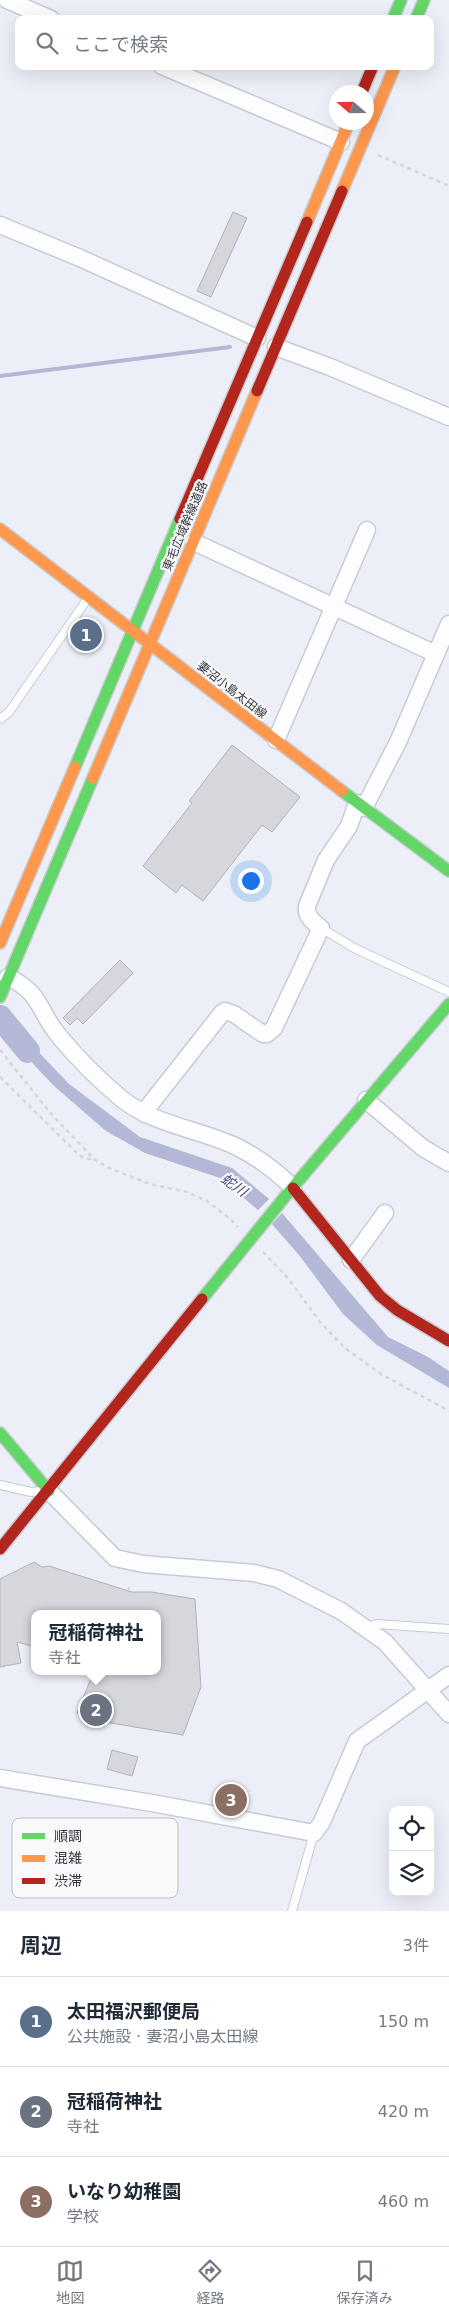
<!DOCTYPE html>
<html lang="ja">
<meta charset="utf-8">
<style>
:root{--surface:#fff;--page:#f6f6f7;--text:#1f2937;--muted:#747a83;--line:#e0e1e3;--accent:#74767d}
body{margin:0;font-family:"DejaVu Sans","Noto Sans JP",sans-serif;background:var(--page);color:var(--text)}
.controls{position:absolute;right:15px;bottom:15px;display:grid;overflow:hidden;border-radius:10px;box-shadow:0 5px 20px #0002}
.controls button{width:45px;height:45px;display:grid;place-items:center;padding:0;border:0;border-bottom:1px solid var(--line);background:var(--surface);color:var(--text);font:25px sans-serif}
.compass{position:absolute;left:329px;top:85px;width:45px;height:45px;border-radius:50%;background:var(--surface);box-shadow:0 5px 20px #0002;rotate:290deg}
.you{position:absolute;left:250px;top:880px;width:18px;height:18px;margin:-12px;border:4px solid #fff;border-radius:50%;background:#1a73e8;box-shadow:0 0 0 8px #1a73e833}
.badge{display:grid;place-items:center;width:32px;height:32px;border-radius:50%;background:var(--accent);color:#fff;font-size:16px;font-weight:700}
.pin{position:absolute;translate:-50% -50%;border:2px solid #fff;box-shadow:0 1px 5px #0006}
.popup{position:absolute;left:31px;top:1610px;width:130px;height:65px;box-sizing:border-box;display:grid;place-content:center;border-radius:10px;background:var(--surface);filter:drop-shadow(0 1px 4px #0005);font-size:16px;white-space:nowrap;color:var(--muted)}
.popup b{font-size:19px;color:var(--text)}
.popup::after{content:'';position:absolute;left:50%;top:100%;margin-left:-10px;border:10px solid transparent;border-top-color:var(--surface)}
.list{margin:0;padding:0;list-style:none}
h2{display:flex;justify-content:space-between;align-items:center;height:65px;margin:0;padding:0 20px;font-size:21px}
h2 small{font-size:16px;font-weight:400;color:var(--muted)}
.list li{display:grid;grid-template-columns:32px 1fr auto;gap:15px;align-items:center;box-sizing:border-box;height:90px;padding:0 20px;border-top:1px solid var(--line)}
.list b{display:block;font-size:19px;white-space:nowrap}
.list p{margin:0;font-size:16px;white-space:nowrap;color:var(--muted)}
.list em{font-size:16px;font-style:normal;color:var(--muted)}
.icon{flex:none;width:28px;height:28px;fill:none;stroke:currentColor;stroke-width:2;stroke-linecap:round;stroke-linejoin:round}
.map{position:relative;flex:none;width:449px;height:1911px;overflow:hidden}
.search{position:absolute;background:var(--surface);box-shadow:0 5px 20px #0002;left:15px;right:15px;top:15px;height:55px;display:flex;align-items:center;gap:12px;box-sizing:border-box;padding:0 18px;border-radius:10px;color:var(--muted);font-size:19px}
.sheet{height:335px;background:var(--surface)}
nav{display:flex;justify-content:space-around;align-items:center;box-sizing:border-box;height:70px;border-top:1px solid var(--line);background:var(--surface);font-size:14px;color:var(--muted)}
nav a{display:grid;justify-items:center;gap:2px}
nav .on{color:var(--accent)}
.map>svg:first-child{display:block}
</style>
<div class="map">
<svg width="449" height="1911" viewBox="0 0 449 1911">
<rect width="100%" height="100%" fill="#eceff7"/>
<!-- water -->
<g fill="#b2b8d5">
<polygon points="9,1021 69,1084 140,1137 232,1168 269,1199 258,1210 220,1178 145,1153 106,1131 54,1086 4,1033"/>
<polygon points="282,1213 388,1337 428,1357 449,1371 449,1388 377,1345 343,1314 299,1255 272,1224"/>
</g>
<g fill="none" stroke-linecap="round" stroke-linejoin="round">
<!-- stream -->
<polyline stroke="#b2b8d5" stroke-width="4" points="0,376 230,347"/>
<!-- river -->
<polyline stroke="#b2b8d5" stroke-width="24" points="0,1017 28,1051"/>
</g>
<!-- building -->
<g fill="#d5d7dd" stroke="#b1b2b8">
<polygon points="233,212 247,218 211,297 197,291"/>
<polygon points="232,745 300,797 272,832 262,825 203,901 182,885 176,893 143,866 192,803 189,801"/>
<polygon points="120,960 133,973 83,1024 77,1018 70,1025 63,1018"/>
<polygon points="34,1562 42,1567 49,1566 132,1592 151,1592 195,1599 201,1687 183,1735 99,1721 77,1713 94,1671 157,1671 157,1614 35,1614 35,1647 17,1642 21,1663 0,1667 0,1579"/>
<polygon points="112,1750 138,1757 132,1776 107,1769"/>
</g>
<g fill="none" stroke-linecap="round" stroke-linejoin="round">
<!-- lane casing -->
<g stroke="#c9cbd2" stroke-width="10">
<g id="lane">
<polyline points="0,719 9,712 88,598"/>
<polyline points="321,928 356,949 449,992"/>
<polyline points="0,1485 31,1492 42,1491"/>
<polyline points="366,1627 377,1624 449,1629"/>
<polyline points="292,1911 314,1833"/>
</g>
</g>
<!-- street casing -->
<g stroke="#c9cbd2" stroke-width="19">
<g id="street">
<polyline points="7,0 51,19"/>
<polyline points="162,66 341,142"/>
<polyline points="0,225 80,258 257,338"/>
<polyline points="276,347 330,367 449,417"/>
<polyline points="194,542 436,654"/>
<polyline points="276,740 367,530"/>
<polyline points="364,808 398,742 449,624"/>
<path d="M8,977c34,16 30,34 51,59 19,23 41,45 64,64 33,25 75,29 112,46 21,10 41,25 58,42"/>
<polyline points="366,1100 423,1148 449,1163"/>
<path d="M145,1114l3,-7 74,-94 3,-2 9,3 29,20h4l7,-6 47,-100c-7,-5 -16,-12 -14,-22l19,-46 23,-34 8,-23"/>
<polyline points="351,1260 385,1213"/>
<polyline points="49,1491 115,1558 143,1564 254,1573 278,1579 341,1611 385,1642 449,1714"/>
<polyline points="0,1778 152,1803 314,1833 322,1822 357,1741 449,1675"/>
</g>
</g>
<!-- fast casing -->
<g stroke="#c9cbd2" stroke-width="14">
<g id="fast">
<polyline points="393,19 401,0"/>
<polyline points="416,19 424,0"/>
<polyline points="75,767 180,519"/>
<polyline points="342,791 449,871"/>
<polyline points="0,997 93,778"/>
<polyline points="202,1299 288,1193 449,1004"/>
<polyline points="0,1433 49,1491"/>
</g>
</g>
<!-- slow casing -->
<g stroke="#c9cbd2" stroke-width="14">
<g id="slow">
<polyline points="342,191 395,66"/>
<polyline points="307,222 349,122"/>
<polyline points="0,529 342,791"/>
<polyline points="93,778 257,391"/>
<polyline points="0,943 75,767"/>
</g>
</g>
<!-- jam casing -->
<g stroke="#c9cbd2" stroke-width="14">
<g id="jam">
<polyline points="362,92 373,66"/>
<polyline points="257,391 342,191"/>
<polyline points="180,519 307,222"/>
<polyline points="293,1188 380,1296 397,1310 449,1341"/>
<polyline points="0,1549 202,1299"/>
</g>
</g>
<!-- path -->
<g stroke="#d5d6d8" stroke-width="2.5" stroke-dasharray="4 4" stroke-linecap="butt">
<polyline points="378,155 449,186"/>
<polyline points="0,1050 52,1115 94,1159 111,1169 150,1184 187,1192 207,1201 229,1218 238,1227"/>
<polyline points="0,1077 77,1153 85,1159 94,1159"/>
<polyline points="263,1252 288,1278 320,1322 345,1348 381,1374 449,1411"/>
<polyline points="126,1614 129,1587"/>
<polyline points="113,1671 118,1673 119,1671"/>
<polyline points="118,1673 145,1688 170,1696"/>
<polyline points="112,1710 156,1724 172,1705 169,1687 171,1596"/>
</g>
<!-- lane -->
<use href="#lane" stroke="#fcfdfe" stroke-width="8"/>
<!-- street -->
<use href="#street" stroke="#fcfdfe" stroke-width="16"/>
<!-- fast -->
<use href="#fast" stroke="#63d668" stroke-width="11"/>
<!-- slow -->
<use href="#slow" stroke="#ff974d" stroke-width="11"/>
<!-- jam -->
<use href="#jam" stroke="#b3261e" stroke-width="11"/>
</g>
<g text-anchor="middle" stroke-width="4.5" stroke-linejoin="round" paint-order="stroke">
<!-- street labels -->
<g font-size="12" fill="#33353b" stroke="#f9f9fc">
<text transform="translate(185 526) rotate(-67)" y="4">東毛広域幹線道路</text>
<text transform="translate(232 690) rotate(38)" y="4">妻沼小島太田線</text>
</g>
<!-- water labels -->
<g font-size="14" font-style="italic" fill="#434b7e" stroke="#f9f9fc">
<text transform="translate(234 1185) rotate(35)" y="5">蛇川</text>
</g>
</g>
<!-- legend -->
<rect x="12" y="1818" width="166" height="80" rx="8" fill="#f9f9fc" stroke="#bebec2" stroke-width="1"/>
<rect x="22" y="1833" width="23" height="6" fill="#63d668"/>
<rect x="22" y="1855" width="23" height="7" fill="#ff974d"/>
<rect x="22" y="1878" width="23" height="6" fill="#b3261e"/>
<g font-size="14" fill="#33353b">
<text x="54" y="1841">順調</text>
<text x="54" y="1863">混雑</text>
<text x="54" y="1886">渋滞</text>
</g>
</svg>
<div class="controls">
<button><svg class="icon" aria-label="locate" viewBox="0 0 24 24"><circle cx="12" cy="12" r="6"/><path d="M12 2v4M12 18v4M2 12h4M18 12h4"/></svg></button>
<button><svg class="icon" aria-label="layers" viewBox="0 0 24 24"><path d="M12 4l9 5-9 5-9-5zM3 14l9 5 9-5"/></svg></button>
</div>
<svg class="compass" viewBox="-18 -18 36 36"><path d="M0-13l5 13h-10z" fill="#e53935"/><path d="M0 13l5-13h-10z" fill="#747a83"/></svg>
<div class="you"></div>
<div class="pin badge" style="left:86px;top:635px;background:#5c6f8a">1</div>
<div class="pin badge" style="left:96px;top:1710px;background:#6b7280">2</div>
<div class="popup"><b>冠稲荷神社</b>寺社</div>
<div class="pin badge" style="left:231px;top:1800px;background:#8d6e63">3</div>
<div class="search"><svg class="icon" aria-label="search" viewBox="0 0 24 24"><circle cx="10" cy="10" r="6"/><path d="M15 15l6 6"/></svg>ここで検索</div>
</div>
<section class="sheet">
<h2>周辺<small>3件</small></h2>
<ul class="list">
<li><span class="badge" style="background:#5c6f8a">1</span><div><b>太田福沢郵便局</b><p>公共施設 · 妻沼小島太田線</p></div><em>150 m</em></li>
<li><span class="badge" style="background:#6b7280">2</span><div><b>冠稲荷神社</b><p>寺社</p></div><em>420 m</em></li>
<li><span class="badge" style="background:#8d6e63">3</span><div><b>いなり幼稚園</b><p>学校</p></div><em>460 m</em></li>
</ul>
</section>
<nav>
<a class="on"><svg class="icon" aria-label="map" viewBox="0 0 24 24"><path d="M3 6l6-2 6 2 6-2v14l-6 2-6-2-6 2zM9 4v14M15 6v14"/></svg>地図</a>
<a><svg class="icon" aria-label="directions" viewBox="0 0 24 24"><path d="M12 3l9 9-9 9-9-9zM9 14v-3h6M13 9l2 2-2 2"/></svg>経路</a>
<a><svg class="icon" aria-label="saved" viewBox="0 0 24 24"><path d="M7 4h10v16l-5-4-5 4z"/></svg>保存済み</a>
</nav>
